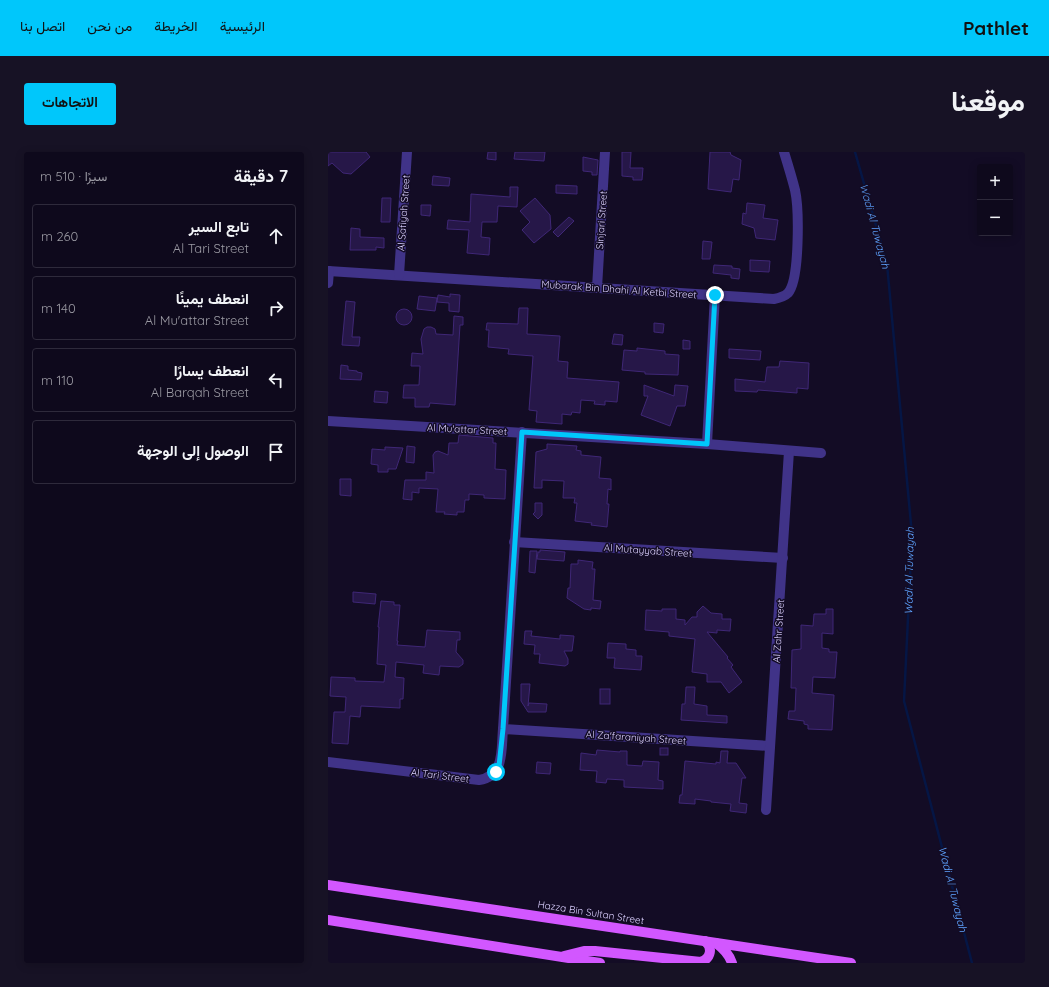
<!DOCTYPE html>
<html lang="ar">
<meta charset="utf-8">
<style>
:root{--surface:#0e091c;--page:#171225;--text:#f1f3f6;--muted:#9b9aa3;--line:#2e2a3b;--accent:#00c7fb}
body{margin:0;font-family:Quicksand,Vazirmatn,sans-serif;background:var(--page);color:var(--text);direction:rtl}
.controls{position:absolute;right:12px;top:12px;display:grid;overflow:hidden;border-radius:4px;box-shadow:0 2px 10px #0003}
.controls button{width:36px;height:36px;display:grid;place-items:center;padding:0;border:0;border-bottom:1px solid var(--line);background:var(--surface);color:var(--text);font:20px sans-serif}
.stop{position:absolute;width:12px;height:12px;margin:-9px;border:3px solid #00c7fb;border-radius:50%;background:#fff}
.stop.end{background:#00c7fb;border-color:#fff;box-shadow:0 1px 4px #0008}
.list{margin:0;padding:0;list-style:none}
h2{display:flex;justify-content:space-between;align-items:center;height:52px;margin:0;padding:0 16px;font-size:17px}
h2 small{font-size:13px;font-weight:400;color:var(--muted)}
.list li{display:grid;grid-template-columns:26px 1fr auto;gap:12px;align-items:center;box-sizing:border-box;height:64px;margin:0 8px 8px;padding:0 8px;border:1px solid var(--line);border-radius:4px}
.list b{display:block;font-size:15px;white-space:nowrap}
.list p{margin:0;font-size:13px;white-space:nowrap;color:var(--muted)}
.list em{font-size:13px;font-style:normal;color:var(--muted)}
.icon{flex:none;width:22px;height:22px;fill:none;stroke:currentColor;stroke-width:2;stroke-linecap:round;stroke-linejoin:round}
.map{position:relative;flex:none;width:697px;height:811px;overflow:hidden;direction:ltr;border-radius:4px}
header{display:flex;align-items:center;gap:24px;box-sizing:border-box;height:56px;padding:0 20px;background:var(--accent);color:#111}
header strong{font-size:19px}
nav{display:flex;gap:22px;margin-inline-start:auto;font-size:14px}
.intro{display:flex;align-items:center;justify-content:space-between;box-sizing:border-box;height:96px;padding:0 24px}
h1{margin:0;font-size:28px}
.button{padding:10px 18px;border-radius:4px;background:var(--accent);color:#111;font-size:14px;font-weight:700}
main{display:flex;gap:24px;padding:0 24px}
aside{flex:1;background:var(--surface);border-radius:4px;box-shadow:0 2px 10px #0003}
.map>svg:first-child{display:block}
</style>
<header>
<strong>Pathlet</strong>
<nav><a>الرئيسية</a><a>الخريطة</a><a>من نحن</a><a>اتصل بنا</a></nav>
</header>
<div class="intro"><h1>موقعنا</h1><a class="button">الاتجاهات</a></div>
<main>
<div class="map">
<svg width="697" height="811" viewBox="0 0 697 811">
<rect width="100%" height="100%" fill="#130c25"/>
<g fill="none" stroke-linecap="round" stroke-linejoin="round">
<!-- stream -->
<polyline stroke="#051645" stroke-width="2.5" points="527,0 559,112 584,383 576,549 644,811"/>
</g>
<!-- building -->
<g fill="#261748" stroke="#3f2776">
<polygon points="0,0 38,0 42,5 23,22 15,21 4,11 0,14"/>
<polygon points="160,0 168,0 168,8 159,7"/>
<polygon points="187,0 217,0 216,9 186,7"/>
<polygon points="294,0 303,0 302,16 315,16 314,28 305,28 305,25 294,24"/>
<polygon points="382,0 402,0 403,3 413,8 411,28 405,27 403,40 380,37"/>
<polygon points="255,5 270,8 269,23 264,23 264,20 255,19"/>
<polygon points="105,24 122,26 121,34 104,33"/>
<polygon points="228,33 249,34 249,42 228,41"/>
<polygon points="182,35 190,35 189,55 170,54 169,70 154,70 153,85 162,86 161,103 139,101 141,78 119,77 120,68 142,70 143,42 182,45"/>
<polygon points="54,46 63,46 62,70 53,70"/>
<polygon points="207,46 222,63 223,77 206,91 194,78 202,70 192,59"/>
<polygon points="419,51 437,53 435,66 450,68 447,88 428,86 426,76 414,72 415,61 418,62"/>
<polygon points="93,53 103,53 102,64 93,63"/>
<polygon points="241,65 246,69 230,85 225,80"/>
<polygon points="23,76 32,77 32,85 56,86 56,96 48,95 48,98 22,98"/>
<polygon points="375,89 384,90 382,107 374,107"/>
<polygon points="422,108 442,109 441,120 422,119"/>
<polygon points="386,113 404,114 404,116 412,117 411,127 403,126 403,123 385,121"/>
<polygon points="122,142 132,143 131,160 121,159 121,151 109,150 110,143 122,145"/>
<polygon points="91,144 109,146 107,159 89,157"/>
<polygon points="18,149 27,150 24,185 32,185 31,194 14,193"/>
<polygon points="191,156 200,156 199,182 232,184 230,209 240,210 239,226 291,230 289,250 277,249 277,253 266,252 267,249 253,248 252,261 244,260 243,263 234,262 234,272 208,270 209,259 201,258 205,204 180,202 181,197 160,195 161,178 158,178 159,171 190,172"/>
<circle cx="76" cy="165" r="8"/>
<polygon points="126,164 135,165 135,173 132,173 127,253 102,251 101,255 87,255 87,246 75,246 76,233 91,233 92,214 83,214 84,201 95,202 93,187 96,177 99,175 103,175 107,177 108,182 125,183"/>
<polygon points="326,171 336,172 335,181 326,180"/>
<polygon points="286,182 295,183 294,193 284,192"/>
<polygon points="355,188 362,189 362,197 355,197"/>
<polygon points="309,196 337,199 337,202 351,203 350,223 317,222 317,220 294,218 296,198 309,199"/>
<polygon points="401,197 433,199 432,208 401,206"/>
<polygon points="452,209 481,211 480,237 469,236 469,241 430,238 429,240 407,239 407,227 437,230 439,215 451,215"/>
<polygon points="13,213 20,214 20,218 29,219 29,220 34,221 33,228 12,227"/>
<polygon points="316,233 346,244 347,233 360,234 357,254 349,254 342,274 313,263 320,244 316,244"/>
<polygon points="47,239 60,240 59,251 46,250"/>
<polygon points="131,283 165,286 165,291 168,291 167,317 178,318 177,347 156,346 156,343 141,342 141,348 137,348 136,360 129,360 129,363 116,362 117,360 108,360 110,337 91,336 91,341 84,340 84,348 75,347 77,328 98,328 98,320 106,321 105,303 107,300 110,299 120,303 121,291 130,291"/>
<polygon points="219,292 249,294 248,298 253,299 253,303 273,305 271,326 283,327 283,338 280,337 279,352 281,352 279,375 263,373 264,371 247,369 249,351 246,351 247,346 235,346 236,329 214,328 214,336 206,336 208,300 219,297"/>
<polygon points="79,294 87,295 86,311 78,310"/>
<polygon points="57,295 75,296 68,317 60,317 60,320 50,320 50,313 43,312 44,297 57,298"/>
<polygon points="12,327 23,327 23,344 12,343"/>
<polygon points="207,351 214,351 214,363 210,367 205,362 207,360"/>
<polygon points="212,398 237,400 236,409 209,407 210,400 212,400"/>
<polygon points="202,399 209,399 207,421 201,420"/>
<polygon points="250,408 265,410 264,417 267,417 265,448 273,449 272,457 263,456 263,458 256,457 239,446 240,436 242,436 243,412 250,412"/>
<polygon points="25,440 48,442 47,452 25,450"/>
<polygon points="53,449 66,450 66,453 72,453 69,489 70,489 69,493 97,495 99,478 132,480 132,488 129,488 128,500 135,508 135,512 131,515 112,514 111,523 95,521 96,513 68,510 67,525 76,526 75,547 72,547 72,556 33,554 32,565 22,564 20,592 4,591 6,560 17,560 18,545 2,544 3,525 27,526 27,529 56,530 58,513 49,512 51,475 50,475"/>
<polygon points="375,454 383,461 394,462 394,467 403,467 402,479 389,478 389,481 379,480 400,505 399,506 405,513 403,515 414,530 401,541 393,530 379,530 379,522 364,520 367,487 341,484 341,480 317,478 318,458 334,459 334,457 348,457 348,467 357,468 357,473 364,465 369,465 369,460"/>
<polygon points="498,457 505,457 505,482 494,481 494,496 501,497 501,500 509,500 507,526 485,525 484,541 506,543 504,578 480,577 480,573 476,572 476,569 460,567 461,559 467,559 468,536 463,536 464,498 473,497 473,473 485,474 486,462 498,462"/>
<polygon points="197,479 204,479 203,484 232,487 232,483 246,484 244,499 236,499 240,507 240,512 237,514 211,511 212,502 206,502 207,493 196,492"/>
<polygon points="280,491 298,492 298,497 308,498 308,504 314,504 313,518 286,516 287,506 279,506"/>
<polygon points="193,532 202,532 200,554 201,551 219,552 218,560 200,560 193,549"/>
<polygon points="358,535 367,535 366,552 379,554 379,563 399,564 399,571 353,568 354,552 357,552"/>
<rect x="272" y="537" width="10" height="15"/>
<rect x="332" y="596" width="8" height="7"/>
<polygon points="269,598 292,600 292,599 299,599 299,613 314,614 315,609 331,610 330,628 335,629 335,637 296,635 296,628 279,627 278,631 268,630 269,619 252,618 253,601 268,603"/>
<polygon points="393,599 400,599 399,611 408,611 418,626 414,626 411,651 419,652 418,661 402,659 403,652 383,650 383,649 367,647 367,652 351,651 352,643 354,643 357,609 388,612 388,610 392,611"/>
<polygon points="209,610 223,611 222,622 208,621"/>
</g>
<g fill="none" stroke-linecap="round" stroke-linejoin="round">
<!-- street -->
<g stroke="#403388" stroke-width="10">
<path d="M0,119l446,28c5,-1 10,-2 14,-6 12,-13 11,-85 7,-103 -3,-12 -7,-25 -11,-38"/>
<polyline points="71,123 79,0"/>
<polyline points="0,131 1,119"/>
<polyline points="269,136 277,0"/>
<polyline points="0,269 379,292 493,301"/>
<polyline points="379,292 387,143"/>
<polyline points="186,390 455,406"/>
<polyline points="175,577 442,594"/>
<path d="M0,610l151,18c26,-4 22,-30 24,-51l19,-297"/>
<polyline points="438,658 461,299"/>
</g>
<!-- primary -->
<g stroke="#d257ff" stroke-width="10">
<polyline points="0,733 523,811"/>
<polyline points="0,768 272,811"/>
<path d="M388,791c8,6 13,11 16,20"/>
<path d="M236,804l20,-5h11l106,11c10,-4 12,-14 4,-21"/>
</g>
</g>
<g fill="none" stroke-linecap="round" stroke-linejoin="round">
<!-- route -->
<polyline stroke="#00c7fb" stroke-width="5" points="168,620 171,614 175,577 194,280 379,292 387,143"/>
</g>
<g text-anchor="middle" stroke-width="3" stroke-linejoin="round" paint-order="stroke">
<!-- street labels -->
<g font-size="10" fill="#dbd0ff" stroke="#130c25">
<text transform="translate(75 61) rotate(-86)" y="4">Al Safiyah Street</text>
<text transform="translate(273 68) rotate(-86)" y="4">Sinjari Street</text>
<text transform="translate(291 137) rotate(4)" y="4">Mubarak Bin Dhahi Al Ketbi Street</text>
<text transform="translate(139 277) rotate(3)" y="4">Al Mu'attar Street</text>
<text transform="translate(320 398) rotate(4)" y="4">Al Mutayyab Street</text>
<text transform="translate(450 479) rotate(-86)" y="4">Al Zahr Street</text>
<text transform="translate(308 585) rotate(4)" y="4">Al Za'faraniyah Street</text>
<text transform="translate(112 623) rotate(7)" y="4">Al Tari Street</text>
<text transform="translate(263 760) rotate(9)" y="4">Hazza Bin Sultan Street</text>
</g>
<!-- water labels -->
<g font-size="11" font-style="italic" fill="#5ea3ff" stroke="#130c25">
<text transform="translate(547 74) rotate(75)" y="4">Wadi Al Tuwayah</text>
<text transform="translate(581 419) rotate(-89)" y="4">Wadi Al Tuwayah</text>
<text transform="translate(625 737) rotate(76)" y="4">Wadi Al Tuwayah</text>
</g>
</g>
</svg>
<div class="controls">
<button>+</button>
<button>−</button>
</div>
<div class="stop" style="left:168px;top:620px"></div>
<div class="stop end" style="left:387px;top:143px"></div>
</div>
<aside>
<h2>7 دقيقة<small>سيرًا · 510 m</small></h2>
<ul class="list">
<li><svg class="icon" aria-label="ahead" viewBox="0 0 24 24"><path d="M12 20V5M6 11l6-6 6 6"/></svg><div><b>تابع السير</b><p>Al Tari Street</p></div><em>260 m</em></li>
<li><svg class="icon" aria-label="right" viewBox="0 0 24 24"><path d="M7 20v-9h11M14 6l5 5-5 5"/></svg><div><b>انعطف يمينًا</b><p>Al Mu'attar Street</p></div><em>140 m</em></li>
<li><svg class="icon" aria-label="left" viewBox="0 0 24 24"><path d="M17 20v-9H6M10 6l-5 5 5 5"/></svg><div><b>انعطف يسارًا</b><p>Al Barqah Street</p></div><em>110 m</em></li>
<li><svg class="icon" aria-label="arrive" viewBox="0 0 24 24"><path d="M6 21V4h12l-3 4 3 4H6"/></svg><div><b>الوصول إلى الوجهة</b></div></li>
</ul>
</aside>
</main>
